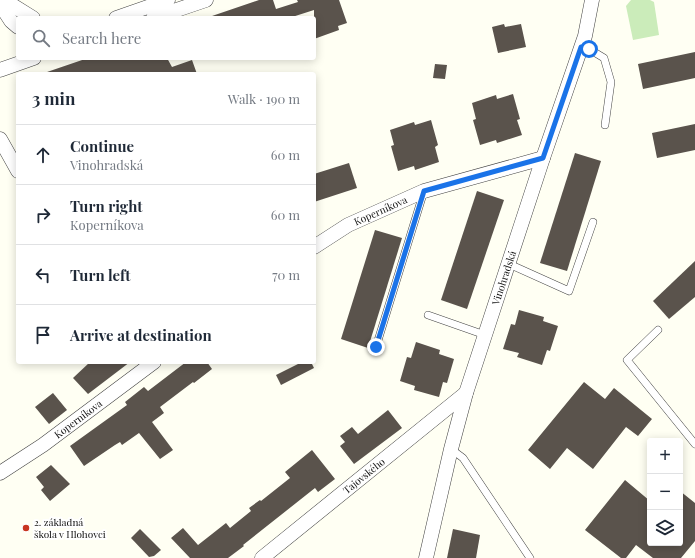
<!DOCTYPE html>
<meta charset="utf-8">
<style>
:root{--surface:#fff;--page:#f2f2f3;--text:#1f2937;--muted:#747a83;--line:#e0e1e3}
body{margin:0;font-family:"Playfair Display",serif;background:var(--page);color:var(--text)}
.controls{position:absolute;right:12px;bottom:12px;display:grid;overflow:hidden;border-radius:4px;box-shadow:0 2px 10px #0003}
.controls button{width:36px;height:36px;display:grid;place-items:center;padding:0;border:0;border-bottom:1px solid var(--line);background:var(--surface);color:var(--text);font:20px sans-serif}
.stop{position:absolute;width:12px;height:12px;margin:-9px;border:3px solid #1a73e8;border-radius:50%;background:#fff}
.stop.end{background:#1a73e8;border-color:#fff;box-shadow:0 1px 4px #0008}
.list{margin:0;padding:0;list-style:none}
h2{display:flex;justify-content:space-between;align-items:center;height:52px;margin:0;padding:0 16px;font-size:17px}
h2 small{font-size:13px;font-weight:400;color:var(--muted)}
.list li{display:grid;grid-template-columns:26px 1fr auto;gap:12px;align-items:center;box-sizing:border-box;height:60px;padding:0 16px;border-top:1px solid var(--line)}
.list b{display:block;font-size:15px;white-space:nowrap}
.list p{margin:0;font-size:13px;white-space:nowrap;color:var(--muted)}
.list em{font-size:13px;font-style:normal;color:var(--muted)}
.icon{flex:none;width:22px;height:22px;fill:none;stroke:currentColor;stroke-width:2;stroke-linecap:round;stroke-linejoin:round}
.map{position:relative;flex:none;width:695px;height:558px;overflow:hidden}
.search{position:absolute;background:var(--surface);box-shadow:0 2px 10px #0003;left:16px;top:16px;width:300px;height:44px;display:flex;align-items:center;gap:10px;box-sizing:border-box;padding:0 14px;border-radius:4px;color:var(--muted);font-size:15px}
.panel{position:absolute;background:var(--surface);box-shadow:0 2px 10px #0003;left:16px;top:72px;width:300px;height:292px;border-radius:4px}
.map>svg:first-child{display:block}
</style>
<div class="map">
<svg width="695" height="558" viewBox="0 0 695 558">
<rect width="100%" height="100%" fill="#fffff3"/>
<!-- green -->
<polygon fill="#cbecba" points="631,0 650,0 654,2 659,35 633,40 626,6"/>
<!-- building -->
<g fill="#5a534c">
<polygon points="259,0 273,0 276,9 298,2 297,0 339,0 347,23 338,26 339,30 314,39 314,10 289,18 213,18 212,16"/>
<polygon points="504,24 505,27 521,24 526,47 498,53 492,27"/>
<polygon points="695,52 695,78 643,89 638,64"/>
<polygon points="88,58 145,58 145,60 156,58 167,58 172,67 192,60 197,74 47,74 47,72"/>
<polygon points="435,64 447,65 445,79 433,78"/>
<polygon points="513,94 520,119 517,120 522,135 497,143 496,140 480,145 473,120 476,119 472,103 496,95 497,99"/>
<polygon points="431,120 438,145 435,147 439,162 415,170 414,166 398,171 391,146 394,145 390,130 414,122 415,125"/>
<polygon points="695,124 695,150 657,158 652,133"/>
<polygon points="575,153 601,161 567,271 540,263"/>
<polygon points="349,163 357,188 314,202 314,174"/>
<polygon points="477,191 504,200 467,309 441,300"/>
<polygon points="375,230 402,238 368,348 341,339"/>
<polygon points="695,261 695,297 669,319 653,301"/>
<polygon points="519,310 544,317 543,321 558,326 550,351 547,350 542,365 517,357 519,353 503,349 511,324 515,325"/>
<polygon points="416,342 440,350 439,354 454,359 447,383 443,382 439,397 414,390 415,386 400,381 407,357 411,358"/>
<polygon points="90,362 130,362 88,394 73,378"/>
<polygon points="186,362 207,362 212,369 194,383 193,382 160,407 164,413 152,422 173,450 160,459 139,433 122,445 120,442 115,445 84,466 70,446 127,405 125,402 144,387 148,391"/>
<polygon points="302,362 311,362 314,368 281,385 276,375"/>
<polygon points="584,382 605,399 614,388 652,419 638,436 626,427 593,469 567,448 550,469 528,450"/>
<polygon points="53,393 67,410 49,424 35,407"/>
<polygon points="388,410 402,428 354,464 340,446 345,442 340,436 352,427 358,434"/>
<polygon points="312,450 335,479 318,492 315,488 243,545 244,546 228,558 190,558 171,538 183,528 198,545 226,523 230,528 251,511 249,508 260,500 261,501 290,478 285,472"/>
<polygon points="51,465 70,484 50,501 41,490 44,487 36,477"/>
<polygon points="625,480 650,501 650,543 680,543 680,491 695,503 695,541 681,558 653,558 636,545 626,558 621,558 585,530"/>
<polygon points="140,529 161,550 154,556 149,557 131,538"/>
<polygon points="453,529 480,535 476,558 447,558"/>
</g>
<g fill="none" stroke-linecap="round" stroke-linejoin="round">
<!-- lane casing -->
<g stroke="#434343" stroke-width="8">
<g id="lane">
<polyline points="581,47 589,49 604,58 611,82 605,125"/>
<polyline points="509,264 569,291 593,222"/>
<polyline points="428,315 485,335"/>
<polyline points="658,330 627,360 695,444"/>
<polyline points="376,347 424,191"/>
<polyline points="451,449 463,458 530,558"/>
</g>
</g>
<!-- street casing -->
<g stroke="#434343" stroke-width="15">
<g id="street">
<polyline points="4,0 33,18"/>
<polyline points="0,4 11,21 18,27"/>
<polyline points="116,18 168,0"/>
<polyline points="153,18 206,0"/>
<polyline points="0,70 34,58"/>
<polyline points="0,139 18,171"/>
<path id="s1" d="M314,247l34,-22 76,-34 119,-33"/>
<path id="s2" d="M0,473l43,-28 111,-83"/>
<path id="s3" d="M262,558l204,-165"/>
<path id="s4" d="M426,558l25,-109 15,-56 77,-235 42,-122 7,-36"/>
</g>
</g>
<!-- lane -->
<use href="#lane" stroke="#fff" stroke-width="7"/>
<!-- street -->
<use href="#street" stroke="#fff" stroke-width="14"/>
</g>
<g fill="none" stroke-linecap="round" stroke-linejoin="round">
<!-- route -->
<polyline stroke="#1a73e8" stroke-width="5" points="376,347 424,191 543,158 581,47 589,49"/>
</g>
<!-- markers -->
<circle fill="#c83520" stroke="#fff" stroke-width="1.5" cx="26" cy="528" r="4"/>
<g text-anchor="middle" stroke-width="4" stroke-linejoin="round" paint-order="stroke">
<!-- street labels -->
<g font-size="10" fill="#101010" stroke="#fff">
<text dy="4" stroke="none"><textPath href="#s1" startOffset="76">Koperníkova</textPath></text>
<text dy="4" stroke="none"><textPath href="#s4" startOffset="291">Vinohradská</textPath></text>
<text dy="4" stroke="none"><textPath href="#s2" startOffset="95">Koperníkova</textPath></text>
<text dy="4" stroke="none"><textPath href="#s3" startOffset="131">Tajovského</textPath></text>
</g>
<!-- poi labels -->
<g font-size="10" fill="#101010" stroke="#fff" text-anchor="start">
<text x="34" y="526">2. základná<tspan x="34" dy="12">škola v Hlohovci</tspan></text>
</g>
</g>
</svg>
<div class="controls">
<button>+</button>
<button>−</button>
<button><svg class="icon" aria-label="layers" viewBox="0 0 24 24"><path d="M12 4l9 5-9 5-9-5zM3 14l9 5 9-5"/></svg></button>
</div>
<div class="stop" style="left:589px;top:49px"></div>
<div class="stop end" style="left:376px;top:347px"></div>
<div class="search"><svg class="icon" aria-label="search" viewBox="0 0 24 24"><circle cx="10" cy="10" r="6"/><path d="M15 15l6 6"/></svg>Search here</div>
<section class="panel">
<h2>3 min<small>Walk · 190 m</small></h2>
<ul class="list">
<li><svg class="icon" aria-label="ahead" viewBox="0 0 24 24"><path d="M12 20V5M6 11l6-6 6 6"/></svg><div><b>Continue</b><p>Vinohradská</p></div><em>60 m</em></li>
<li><svg class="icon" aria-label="right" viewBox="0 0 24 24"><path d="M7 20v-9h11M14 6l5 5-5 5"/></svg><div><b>Turn right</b><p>Koperníkova</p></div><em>60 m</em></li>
<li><svg class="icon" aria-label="left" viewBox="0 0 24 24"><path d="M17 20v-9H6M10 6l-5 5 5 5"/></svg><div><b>Turn left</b></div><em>70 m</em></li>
<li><svg class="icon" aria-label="arrive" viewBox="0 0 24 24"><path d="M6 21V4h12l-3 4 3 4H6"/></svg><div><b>Arrive at destination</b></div></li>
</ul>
</section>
</div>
